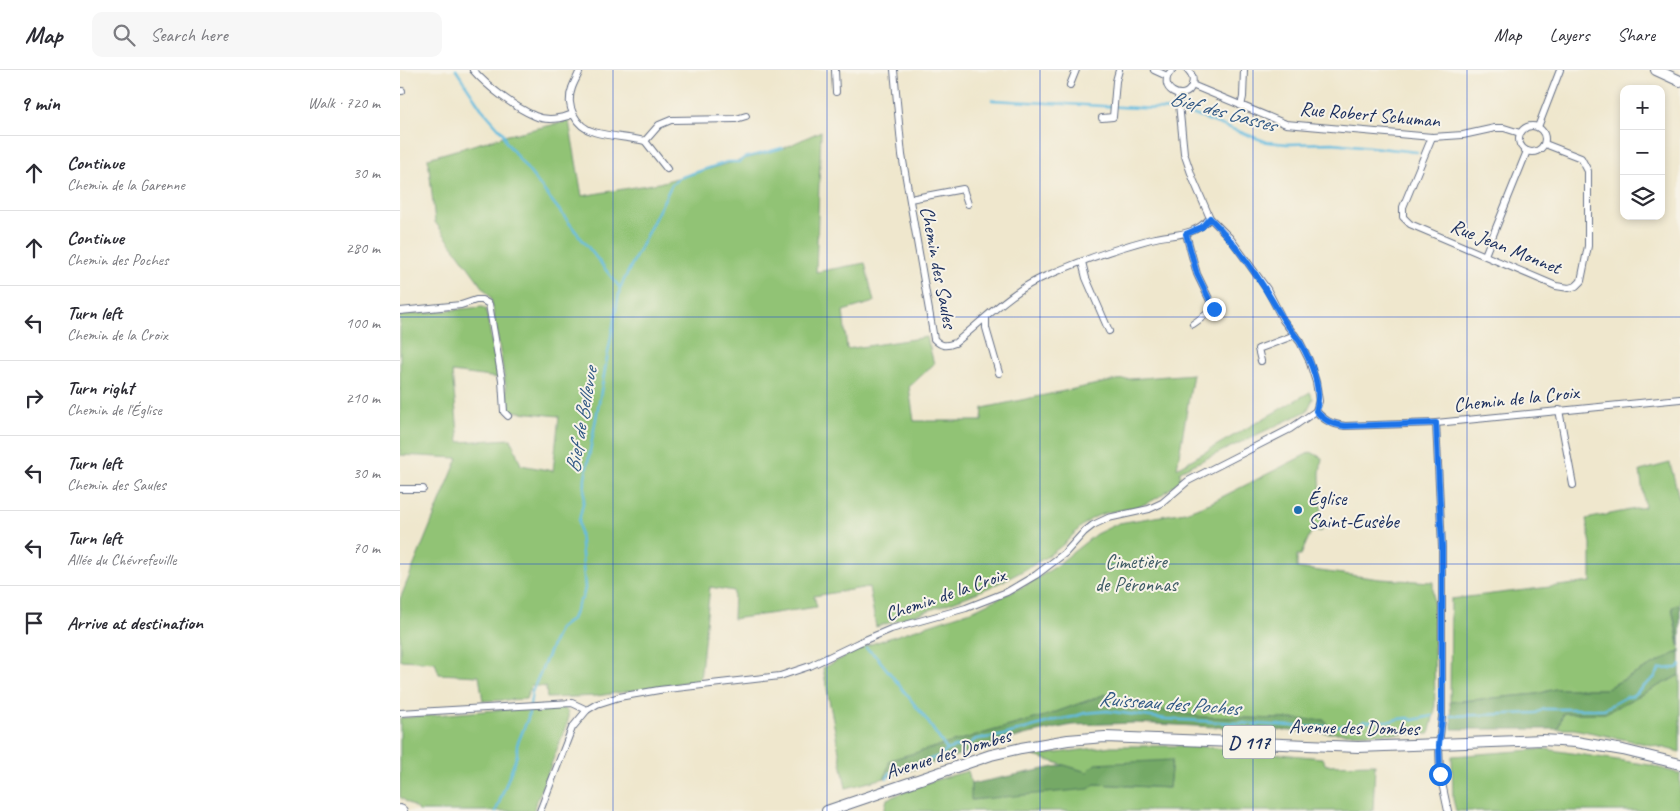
<!DOCTYPE html>
<meta charset="utf-8">
<style>
:root{--surface:#fff;--page:#f7f7f7;--text:#2b2b33;--muted:#7c7c81;--line:#e1e1e2}
body{margin:0;font-family:Caveat,sans-serif;background:var(--page);color:var(--text)}
.controls{position:absolute;right:15px;top:15px;display:grid;overflow:hidden;border-radius:10px;box-shadow:0 2px 8px #0003}
.controls button{width:45px;height:45px;display:grid;place-items:center;padding:0;border:0;border-bottom:1px solid var(--line);background:var(--surface);color:var(--text);font:25px sans-serif}
.stop{position:absolute;width:15px;height:15px;margin:-11px;border:4px solid #1a73e8;border-radius:50%;background:#fff}
.stop.end{background:#1a73e8;border-color:#fff;box-shadow:0 1px 5px #0008}
.list{margin:0;padding:0;list-style:none}
h2{display:flex;justify-content:space-between;align-items:center;height:65px;margin:0;padding:0 20px;font-size:21px}
h2 small{font-size:16px;font-weight:400;color:var(--muted)}
.list li{display:grid;grid-template-columns:32px 1fr auto;gap:15px;align-items:center;box-sizing:border-box;height:75px;padding:0 20px;border-top:1px solid var(--line)}
.list b{display:block;font-size:19px;white-space:nowrap}
.list p{margin:0;font-size:16px;white-space:nowrap;color:var(--muted)}
.list em{font-size:16px;font-style:normal;color:var(--muted)}
.icon{flex:none;width:28px;height:28px;fill:none;stroke:currentColor;stroke-width:2;stroke-linecap:round;stroke-linejoin:round}
.map{position:relative;flex:none;width:1280px;height:741px;overflow:hidden}
header{display:flex;align-items:center;gap:30px;box-sizing:border-box;height:70px;padding:0 25px;background:var(--surface);border-bottom:1px solid var(--line)}
header strong{font-size:24px}
nav{display:flex;gap:28px;margin-inline-start:auto;font-size:18px}
.search{width:350px;height:45px;background:var(--page);display:flex;align-items:center;gap:12px;box-sizing:border-box;padding:0 18px;border-radius:10px;color:var(--muted);font-size:19px}
main{display:flex}
aside{flex:1;background:var(--surface)}
.map>svg:first-child{display:block}
</style>
<header>
<strong>Map</strong>
<div class="search"><svg class="icon" aria-label="search" viewBox="0 0 24 24"><circle cx="10" cy="10" r="6"/><path d="M15 15l6 6"/></svg>Search here</div>
<nav><a>Map</a><a>Layers</a><a>Share</a></nav>
</header>
<main>
<aside>
<h2>9 min<small>Walk · 720 m</small></h2>
<ul class="list">
<li><svg class="icon" aria-label="ahead" viewBox="0 0 24 24"><path d="M12 20V5M6 11l6-6 6 6"/></svg><div><b>Continue</b><p>Chemin de la Garenne</p></div><em>30 m</em></li>
<li><svg class="icon" aria-label="ahead" viewBox="0 0 24 24"><path d="M12 20V5M6 11l6-6 6 6"/></svg><div><b>Continue</b><p>Chemin des Poches</p></div><em>280 m</em></li>
<li><svg class="icon" aria-label="left" viewBox="0 0 24 24"><path d="M17 20v-9H6M10 6l-5 5 5 5"/></svg><div><b>Turn left</b><p>Chemin de la Croix</p></div><em>100 m</em></li>
<li><svg class="icon" aria-label="right" viewBox="0 0 24 24"><path d="M7 20v-9h11M14 6l5 5-5 5"/></svg><div><b>Turn right</b><p>Chemin de l'Église</p></div><em>210 m</em></li>
<li><svg class="icon" aria-label="left" viewBox="0 0 24 24"><path d="M17 20v-9H6M10 6l-5 5 5 5"/></svg><div><b>Turn left</b><p>Chemin des Saules</p></div><em>30 m</em></li>
<li><svg class="icon" aria-label="left" viewBox="0 0 24 24"><path d="M17 20v-9H6M10 6l-5 5 5 5"/></svg><div><b>Turn left</b><p>Allée du Chévrefeuille</p></div><em>70 m</em></li>
<li><svg class="icon" aria-label="arrive" viewBox="0 0 24 24"><path d="M6 21V4h12l-3 4 3 4H6"/></svg><div><b>Arrive at destination</b></div></li>
</ul>
</aside>
<div class="map">
<svg width="1280" height="741" viewBox="0 0 1280 741">
<rect width="100%" height="100%" fill="#f7f3e8"/>
<filter id="ink" filterUnits="userSpaceOnUse"><feTurbulence type="fractalNoise" baseFrequency=".02" numOctaves="2"/><feDisplacementMap in="SourceGraphic" scale="10" xChannelSelector="R" yChannelSelector="G"/><feConvolveMatrix kernelMatrix="1 2 1 2 8 2 1 2 1" color-interpolation-filters="sRGB"/></filter>
<filter id="wash" filterUnits="userSpaceOnUse"><feTurbulence type="fractalNoise" baseFrequency=".0096" numOctaves="4" result="noise"/><feDisplacementMap in="SourceGraphic" scale="20" xChannelSelector="R" yChannelSelector="G"/><feGaussianBlur stdDeviation="1.12" result="paint"/><feColorMatrix in="noise" values="0 0 0 0 0 0 0 0 0 0 0 0 0 0 0 0 0 1.4 0 .05"/><feComposite in="paint" operator="in"/></filter>
<g filter="url(#wash)">
<rect width="100%" height="100%" fill="#efe7cd"/>
<!-- green -->
<g fill="#91c374" stroke="#567969">
<path d="M169,51l13,75 77,-13 125,-35 37,-17 -5,141 49,-9 9,39 -31,9 4,38 80,-12 7,27 -25,23 5,34h68l1,-13 134,-28 76,-6 -16,94 133,-76 3,7 -6,12 -127,60v9c-13,12 -27,23 -45,27 -13,4 -28,4 -40,10 -12,6 -20,16 -29,25 -7,6 -16,13 -25,18 -48,31 -110,50 -165,67l-7,-40 -55,9 3,11 -84,12 1,-28 -24,-4 -10,93 -103,16 -50,2 -1,-11 -15,-2 -5,14 -43,2 -4,-25 -40,-2 -4,-12 -35,-2v-61l58,-141 -58,-3v-140l82,-8 4,2 12,69 -46,-6 7,70 52,-3 10,26 32,6 6,-55 -49,-5 -19,-113 -56,-76 -7,-64 80,-23z"/>
<polygon points="911,382 922,388 920,403 922,461 911,462 901,485 897,485 897,498 980,509 1033,512 1035,640 1029,664 932,663 924,650 803,647 715,633 706,624 645,646 490,690 485,708 446,718 423,598 468,575 574,540 626,515 652,499 696,464 719,453 785,442 810,433"/>
<polygon points="1270,393 1280,432 1280,534 1272,538 1280,581 1205,619 1155,619 1137,624 1050,632 1051,529 1191,512 1191,474 1186,449 1245,437 1240,401"/>
<polygon points="1280,605 1280,682 1256,676 1174,659 1158,659 1163,643 1205,643"/>
<polygon points="144,636 163,637 168,642 168,651 133,741 19,741 0,727 0,648"/>
<polygon points="712,676 795,676 922,688 926,695 975,694 973,741 484,741 487,729 532,711 568,701 571,714 572,730 695,714 769,718 772,690 687,702 634,686"/>
<polygon points="1145,679 1250,695 1280,704 1280,741 1056,741 1053,729 1052,686"/>
</g>
<!-- forest -->
<g fill="#74a966" stroke="#486c62">
<polygon points="1280,534 1280,576 1272,537"/>
<polygon points="1280,581 1280,605 1205,643 1163,643 1158,659 1052,659 1050,632 1137,624 1155,619 1205,619"/>
<polygon points="706,624 715,633 803,647 925,650 932,663 736,653 672,655 624,665 485,708 490,690 645,646"/>
<polygon points="772,690 769,718 695,714 689,719 571,730 571,714 664,695 687,702 695,694"/>
</g>
<g fill="none" stroke-linecap="round" stroke-linejoin="round">
<!-- stream -->
<g stroke="#63bce0" stroke-width="2.5">
<polyline points="56,0 81,38 103,63 106,72 220,218 185,408 184,429 179,451 185,518 183,527 179,532 172,549 159,559 132,622 128,648 117,675 117,685 96,741"/>
<polyline points="592,30 775,40 789,43 867,72 887,74 933,73 1017,82"/>
<polyline points="220,218 272,114 279,108 327,92 339,92 344,88 382,78"/>
<polyline points="466,578 477,587 526,649 547,680"/>
<polyline points="1050,646 1136,643 1144,639 1204,639 1226,627 1232,626 1254,608 1260,599 1277,598 1280,595"/>
<polyline points="487,708 490,703 540,686 547,680 555,677 568,675 576,669 600,666 656,650 673,647 685,643 707,641 766,649 910,657 956,655 964,651 991,651 998,649 1008,648 1013,650 1032,646"/>
</g>
</g>
</g>
<g filter="url(#ink)">
<g fill="none" stroke-linecap="round" stroke-linejoin="round">
<!-- minor casing -->
<g stroke="#656f85" stroke-width="8">
<g id="minor">
<path d="M73,0c15,17 41,37 62,46 11,5 27,3 38,-2"/>
<path d="M180,0c-2,6 -6,12 -8,18 -7,18 4,39 22,44 17,5 35,5 51,9l22,28"/>
<polyline points="435,0 436,22"/>
<path d="M494,0l8,85 32,184c7,7 11,8 21,4 29,-23 57,-53 91,-67 32,-14 71,-28 105,-37 23,-6 41,-1 59,-21"/>
<polyline points="754,0 767,6"/>
<path d="M772,0c-18,18 14,35 20,15 2,-6 0,-11 -4,-15"/>
<polyline points="670,15 676,0"/>
<polyline points="792,15 886,54 1032,67 1063,65 1095,58 1104,58 1120,63"/>
<polyline points="0,21 2,21"/>
<polyline points="778,24 784,83 793,109 810,148 830,168 867,219 883,250 900,272 909,290 916,312 919,331 916,341"/>
<polyline points="841,36 843,27 844,0"/>
<polyline points="702,48 713,47 716,11 719,0"/>
<circle cx="1132" cy="69" r="13"/>
<polyline points="1138,57 1160,0"/>
<polyline points="1032,67 1003,137 1003,147 1010,154 1156,216 1169,218 1176,216 1181,211 1188,176 1188,101 1181,88 1145,74"/>
<polyline points="245,71 259,55 271,50 336,49 346,46"/>
<polyline points="510,129 563,119 568,134"/>
<polyline points="786,164 797,204 814,239 793,254"/>
<polyline points="1085,185 1127,81"/>
<polyline points="682,192 686,208 709,261"/>
<polyline points="0,241 61,235 76,230 82,230 89,234 102,310 104,342 108,346"/>
<polyline points="586,248 586,258 599,303"/>
<polyline points="861,291 858,279 895,265"/>
<polyline points="1159,340 1173,415"/>
<polyline points="1036,353 1042,477 1042,647 1039,675 1040,704 1048,741"/>
<polyline points="0,419 23,419"/>
<polyline points="0,643 172,633 187,640"/>
<path d="M140,741l32,-83 15,-18 10,-6 22,-7 40,-7 121,-14 30,-10 48,-23 33,-14 75,-21 41,-16 29,-17 29,-22 19,-21 9,-7 15,-7 41,-9 13,-6 26,-22 102,-52 26,-18c9,10 15,13 29,15l91,-3 244,-24"/>
</g>
</g>
<!-- primary casing -->
<g stroke="#656f85" stroke-width="12">
<g id="primary">
<polyline points="1256,0 1280,11"/>
<polyline points="0,740 2,741"/>
<polyline points="427,741 591,685 621,678 668,670 705,667 958,677 1143,670 1176,672 1223,680 1280,694"/>
</g>
</g>
<!-- minor -->
<use href="#minor" stroke="#fff" stroke-width="6"/>
<!-- primary -->
<use href="#primary" stroke="#fff" stroke-width="10"/>
</g>
</g>
<g fill="none" stroke-linecap="round" stroke-linejoin="round" filter="url(#ink)">
<!-- route -->
<path stroke="#1a73e8" stroke-width="6" d="M814,239l-17,-35 -11,-40 16,-7 8,-9c30,30 51,63 72,99 5,9 12,16 18,25 11,19 23,48 16,69 9,10 15,13 29,15l91,-3 6,124v169l-3,29 1,29"/>
</g>
<!-- grid -->
<path fill="none" stroke="#1d4ed8" stroke-width="1" stroke-opacity="0.55" d="M213,0v741M427,0v741M640,0v741M853,0v741M1067,0v741M0,247h1280M0,494h1280"/>
<!-- markers -->
<circle fill="#1f6fb2" stroke="#f7f3e8" stroke-width="2" cx="898" cy="440" r="5"/>
<g text-anchor="middle" stroke-width="4" stroke-linejoin="round" paint-order="stroke">
<!-- shield labels -->
<rect fill="#f7f3e8" stroke="#5d6a87" stroke-width="1" x="823" y="655.5" width="52" height="33" rx="4"/>
<g font-size="19" font-weight="bold" fill="#1b2f5e">
<text x="849" y="679">D 117</text>
</g>
<!-- street labels -->
<g font-size="20" fill="#1b2f5e" stroke="#f7f3e8">
<text transform="translate(970 44) rotate(5)" y="7">Rue Robert Schuman</text>
<text transform="translate(1106 176) rotate(22)" y="7">Rue Jean Monnet</text>
<text transform="translate(539 197) rotate(79)" y="7">Chemin des Saules</text>
<text transform="translate(1116 328) rotate(-6)" y="7">Chemin de la Croix</text>
<text transform="translate(545 524) rotate(-19)" y="7">Chemin de la Croix</text>
<text transform="translate(954 657) rotate(1)" y="7">Avenue des Dombes</text>
<text transform="translate(548 683) rotate(-17)" y="7">Avenue des Dombes</text>
</g>
<!-- poi labels -->
<g font-size="20" fill="#1b2f5e" stroke="#f7f3e8" text-anchor="start">
<text x="908" y="435">Église<tspan x="908" dy="23">Saint-Eusèbe</tspan></text>
</g>
<!-- park labels -->
<g font-size="20" fill="#3e5b65" stroke="#f7f3e8">
<text x="736" y="498">Cimetière<tspan x="736" dy="23">de Péronnas</tspan></text>
</g>
<!-- water labels -->
<g font-size="21" font-style="italic" fill="#315985" stroke="#f7f3e8">
<text transform="translate(823 41) rotate(15)" y="7">Bief des Gasses</text>
<text transform="translate(181 350) rotate(-80)" y="7">Bief de Bellevue</text>
<text transform="translate(769 633) rotate(4)" y="7">Ruisseau des Poches</text>
</g>
</g>
</svg>
<div class="controls">
<button>+</button>
<button>−</button>
<button><svg class="icon" aria-label="layers" viewBox="0 0 24 24"><path d="M12 4l9 5-9 5-9-5zM3 14l9 5 9-5"/></svg></button>
</div>
<div class="stop" style="left:1040px;top:704px"></div>
<div class="stop end" style="left:814px;top:239px"></div>
</div>
</main>
